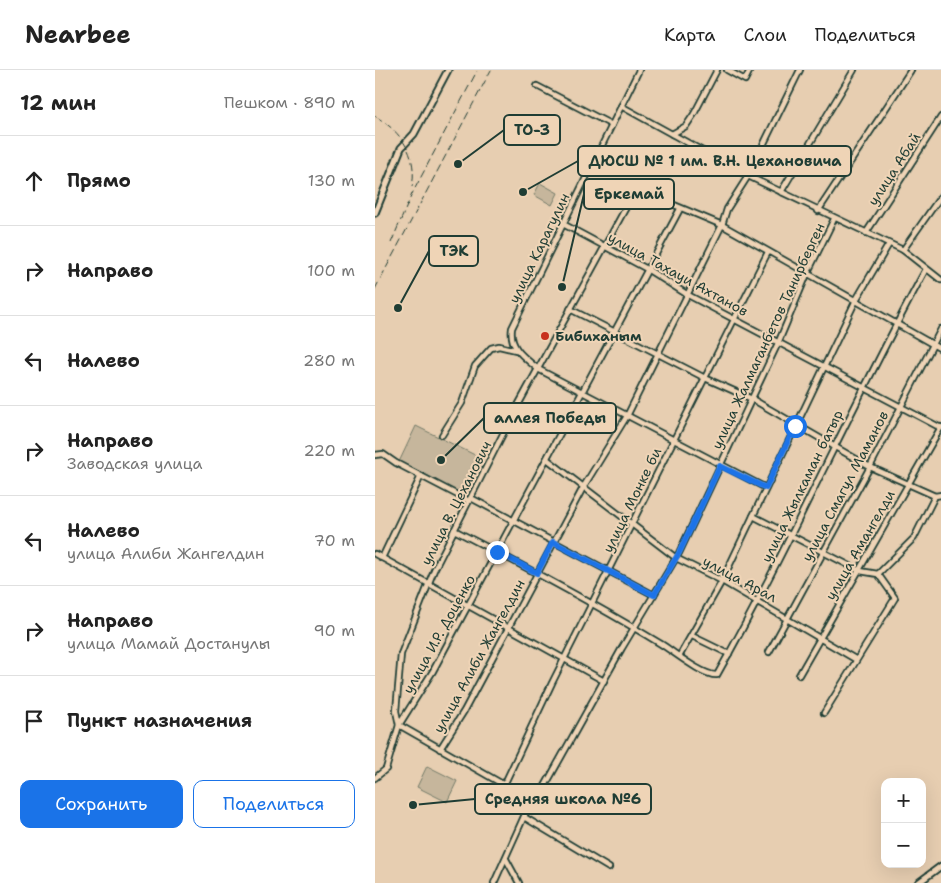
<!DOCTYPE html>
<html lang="ru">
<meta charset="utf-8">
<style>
:root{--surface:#fff;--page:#f2f2f2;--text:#222;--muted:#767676;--line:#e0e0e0;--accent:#1a73e8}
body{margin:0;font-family:"Shantell Sans",sans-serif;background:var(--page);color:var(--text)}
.controls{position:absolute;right:15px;bottom:15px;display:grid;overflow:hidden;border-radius:10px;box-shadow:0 5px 20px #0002}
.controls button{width:45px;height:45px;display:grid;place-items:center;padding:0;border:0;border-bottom:1px solid var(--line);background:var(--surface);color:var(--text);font:25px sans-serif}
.stop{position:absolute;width:15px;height:15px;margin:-11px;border:4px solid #1a73e8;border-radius:50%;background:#fff}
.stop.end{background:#1a73e8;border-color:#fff;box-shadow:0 1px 5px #0008}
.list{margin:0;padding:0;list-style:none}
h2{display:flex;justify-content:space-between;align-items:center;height:65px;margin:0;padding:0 20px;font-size:21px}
h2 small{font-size:16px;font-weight:400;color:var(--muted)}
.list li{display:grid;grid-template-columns:32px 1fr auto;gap:15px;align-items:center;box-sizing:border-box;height:90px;padding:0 20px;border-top:1px solid var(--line)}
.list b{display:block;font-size:19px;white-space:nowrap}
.list p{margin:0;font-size:16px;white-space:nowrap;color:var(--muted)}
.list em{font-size:16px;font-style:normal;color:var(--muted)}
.actions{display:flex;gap:10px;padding:15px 20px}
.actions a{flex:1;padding:11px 0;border:1px solid var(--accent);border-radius:10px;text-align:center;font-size:18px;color:var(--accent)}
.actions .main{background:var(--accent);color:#fff}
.icon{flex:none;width:28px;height:28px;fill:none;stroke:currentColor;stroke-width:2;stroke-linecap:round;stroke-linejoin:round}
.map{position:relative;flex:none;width:566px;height:813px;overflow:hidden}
header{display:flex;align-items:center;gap:30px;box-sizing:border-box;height:70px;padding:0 25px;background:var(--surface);border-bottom:1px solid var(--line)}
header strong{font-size:24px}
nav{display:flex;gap:28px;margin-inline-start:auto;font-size:18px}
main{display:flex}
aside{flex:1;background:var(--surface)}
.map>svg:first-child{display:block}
</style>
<header>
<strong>Nearbee</strong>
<nav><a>Карта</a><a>Слои</a><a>Поделиться</a></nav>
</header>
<main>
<aside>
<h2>12 мин<small>Пешком · 890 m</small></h2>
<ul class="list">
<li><svg class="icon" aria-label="ahead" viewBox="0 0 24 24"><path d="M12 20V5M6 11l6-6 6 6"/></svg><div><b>Прямо</b></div><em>130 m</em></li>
<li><svg class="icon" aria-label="right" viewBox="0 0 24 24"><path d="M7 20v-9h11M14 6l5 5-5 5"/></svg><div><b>Направо</b></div><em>100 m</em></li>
<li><svg class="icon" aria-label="left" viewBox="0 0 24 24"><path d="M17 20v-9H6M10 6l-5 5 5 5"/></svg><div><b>Налево</b></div><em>280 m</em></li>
<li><svg class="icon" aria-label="right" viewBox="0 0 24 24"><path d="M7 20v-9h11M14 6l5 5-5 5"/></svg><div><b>Направо</b><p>Заводская улица</p></div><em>220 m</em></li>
<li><svg class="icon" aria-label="left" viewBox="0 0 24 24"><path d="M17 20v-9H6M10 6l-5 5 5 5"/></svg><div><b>Налево</b><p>улица Алиби Жангелдин</p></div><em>70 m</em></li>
<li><svg class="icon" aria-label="right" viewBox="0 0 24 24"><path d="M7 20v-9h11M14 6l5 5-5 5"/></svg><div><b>Направо</b><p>улица Мамай Достанулы</p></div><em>90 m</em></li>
<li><svg class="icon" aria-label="arrive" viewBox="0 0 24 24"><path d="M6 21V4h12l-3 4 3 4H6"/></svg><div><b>Пункт назначения</b></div></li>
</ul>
<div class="actions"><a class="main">Сохранить</a><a>Поделиться</a></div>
</aside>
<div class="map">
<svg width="566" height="813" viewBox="0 0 566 813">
<rect width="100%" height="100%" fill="#e7ceb1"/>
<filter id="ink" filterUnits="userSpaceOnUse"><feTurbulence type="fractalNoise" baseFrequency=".02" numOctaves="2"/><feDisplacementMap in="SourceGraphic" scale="10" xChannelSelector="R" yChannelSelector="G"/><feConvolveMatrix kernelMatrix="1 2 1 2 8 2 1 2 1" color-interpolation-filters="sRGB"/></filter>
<g filter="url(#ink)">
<!-- green -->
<g fill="#c6b69c" stroke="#727a68">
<polygon points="165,113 183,123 177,135 159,125"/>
<polygon points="41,356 108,389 87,427 24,392"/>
<polygon points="52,696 82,711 72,732 42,717"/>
</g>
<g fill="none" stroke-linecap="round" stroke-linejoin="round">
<!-- minor casing -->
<g stroke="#1f3d34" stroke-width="8">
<g id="minor">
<path d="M264,0l-127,258c-3,20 12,29 26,41l228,119"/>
<polyline points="352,0 370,10 375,0"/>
<polyline points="162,16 237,55"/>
<polyline points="246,36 373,106 528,180 566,210"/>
<polyline points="297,64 311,56 319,44 342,0"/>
<polyline points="406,122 479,0"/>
<polyline points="443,141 536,0"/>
<polyline points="188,154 272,199 313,225 566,358"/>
<polyline points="491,163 566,47"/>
<polyline points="528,180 566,126"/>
<polyline points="195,239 330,308 377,329 495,397 560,426"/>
<polyline points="67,365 87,333 100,296 116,278 124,276 141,280"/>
<polyline points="0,385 8,384 21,393 94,431"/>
<polyline points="172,389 301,488 347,511 480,589"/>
<polyline points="96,428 279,525"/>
<polyline points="378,446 485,501 503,504"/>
<path d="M79,460c70,36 140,73 207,114 13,8 42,32 56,31 75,-133 136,-273 209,-406"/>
<polyline points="0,484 229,611"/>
<polyline points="7,488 46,406"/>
<polyline points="503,504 539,468 560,426 566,425"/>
<polyline points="317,566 354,584"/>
<polyline points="394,582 495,397 566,259"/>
<polyline points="305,585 347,511 481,230 514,174"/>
<polyline points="424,605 566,357"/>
<polyline points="449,643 520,528 503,504"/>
<polyline points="65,679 89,641 209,416 252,346 347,155 352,139 373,106 425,0"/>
<polyline points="0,708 11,699 24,655 58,601 305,139"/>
<polyline points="129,715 177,613 393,182"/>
<polyline points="151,742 144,726 138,720 24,655 21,641 26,584 59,500 135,350 261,119 347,155 566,279"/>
<polyline points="149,747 234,798"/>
<polyline points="131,789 144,813"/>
<polyline points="119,813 151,742 165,725 247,578 304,483 404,271 433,202 459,149"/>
</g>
</g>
<!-- tertiary casing -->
<g stroke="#1f3d34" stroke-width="9">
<g id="tertiary">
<polyline points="0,143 26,78 39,64 73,0"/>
<polyline points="543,813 566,796"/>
</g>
</g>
<!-- minor -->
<use href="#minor" stroke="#efd4b6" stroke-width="4.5"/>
<!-- tertiary -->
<use href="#tertiary" stroke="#efd4b6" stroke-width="5"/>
<!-- rail -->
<g stroke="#1f3d34" stroke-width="1" stroke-dasharray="8 4" stroke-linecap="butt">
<path d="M0,46c27,16 43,40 37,71"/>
<polyline points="16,173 37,124 102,1"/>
<polyline points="0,219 116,0"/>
</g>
</g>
</g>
<g fill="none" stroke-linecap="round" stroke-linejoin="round" filter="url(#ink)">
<!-- route -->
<polyline stroke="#1a73e8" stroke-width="6" points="122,482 162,503 178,472 279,525 304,483 345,396 391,418 420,356"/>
</g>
<!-- markers -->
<circle fill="#c8321e" stroke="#efd4b6" stroke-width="2" cx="170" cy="266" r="5"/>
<g text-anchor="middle" stroke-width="4" stroke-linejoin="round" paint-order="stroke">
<!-- street labels -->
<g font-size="14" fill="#1f3d34" stroke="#efd4b6">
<text transform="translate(519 99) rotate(-57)" y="5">улица Абай</text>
<text transform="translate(164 178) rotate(-64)" y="5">улица Карагулин</text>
<text transform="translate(303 204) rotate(29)" y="5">улица Тахауи Ахтанов</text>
<text transform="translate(393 266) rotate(-65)" y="5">улица Жалмаганбетов Танирберген</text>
<text transform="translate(427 416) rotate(-64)" y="5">улица Жылкаман батыр</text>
<text transform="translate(470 416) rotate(-62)" y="5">улица Смагул Маманов</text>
<text transform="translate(257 430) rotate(-64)" y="5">улица Монке би</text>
<text transform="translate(81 433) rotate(-63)" y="5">улица В. Цеханович</text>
<text transform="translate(485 475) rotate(-60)" y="5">улица Амангелди</text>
<text transform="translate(365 509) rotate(28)" y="5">улица Арал</text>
<text transform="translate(64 564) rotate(-61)" y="5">улица И.Р. Доценко</text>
<text transform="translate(104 586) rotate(-61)" y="5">улица Алиби Жангелдин</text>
</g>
<!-- poi labels -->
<g font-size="14" font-weight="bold" fill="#1f3d34" stroke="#efd4b6" text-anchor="start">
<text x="180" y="271">Бибиханым</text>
</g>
</g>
<!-- callouts -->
<path fill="none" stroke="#1f3d34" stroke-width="2" d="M83 94L129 60M148 122L203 91M187 217L209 124M23 238L54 181M66 390L109 348M38 735L100 729"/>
<g fill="#1f3d34" stroke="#efd4b6" stroke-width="2">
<circle cx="83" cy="94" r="5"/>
<circle cx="148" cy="122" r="5"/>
<circle cx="187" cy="217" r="5"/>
<circle cx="23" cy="238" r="5"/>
<circle cx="66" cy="390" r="5"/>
<circle cx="38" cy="735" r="5"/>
</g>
<g fill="#efd4b6" stroke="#1f3d34" stroke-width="2">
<rect x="129" y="45" width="56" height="30" rx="5"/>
<rect x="203" y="76" width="273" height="30" rx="5"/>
<rect x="209" y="109" width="90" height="30" rx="5"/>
<rect x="54" y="166" width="49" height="30" rx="5"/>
<rect x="109" y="333" width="132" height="30" rx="5"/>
<rect x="100" y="714" width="176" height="30" rx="5"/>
</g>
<g font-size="15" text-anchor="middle" font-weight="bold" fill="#1f3d34">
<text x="157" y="65">ТО-3</text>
<text x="340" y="96">ДЮСШ № 1 им. В.Н. Цехановича</text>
<text x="254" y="129">Еркемай</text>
<text x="79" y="186">ТЭК</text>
<text x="175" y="353">аллея Победы</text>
<text x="188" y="734">Средняя школа №6</text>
</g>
</svg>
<div class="controls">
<button>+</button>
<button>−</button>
</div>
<div class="stop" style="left:420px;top:356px"></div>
<div class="stop end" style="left:122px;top:482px"></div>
</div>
</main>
